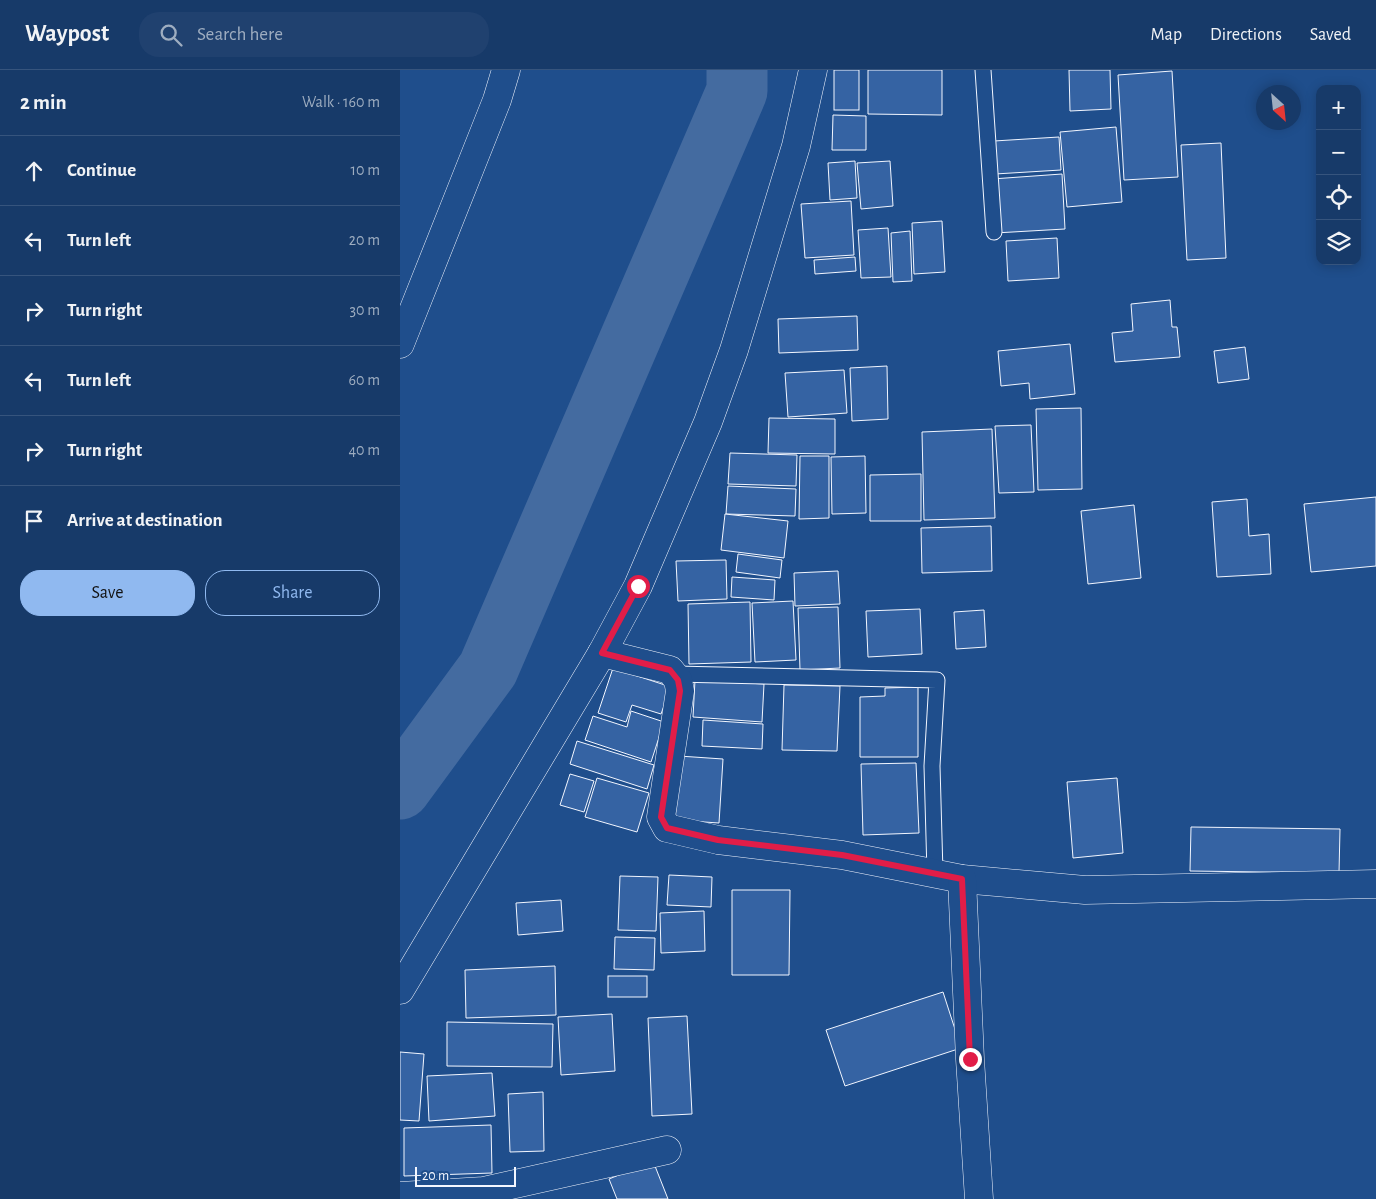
<!DOCTYPE html>
<meta charset="utf-8">
<style>
:root{--surface:#173a69;--page:#20416f;--text:#f1f3f6;--muted:#9eadc0;--line:#36547d;--accent:#90b9f0}
body{margin:0;font-family:"Alegreya Sans",sans-serif;background:var(--page);color:var(--text)}
.controls{position:absolute;right:15px;top:15px;display:grid;overflow:hidden;border-radius:10px;box-shadow:0 2px 12px #0003}
.controls button{width:45px;height:45px;display:grid;place-items:center;padding:0;border:0;border-bottom:1px solid var(--line);background:var(--surface);color:var(--text);font:25px sans-serif}
.compass{position:absolute;left:856px;top:15px;width:45px;height:45px;border-radius:50%;background:var(--surface);box-shadow:0 2px 12px #0003;rotate:153deg}
.scale{position:absolute;left:15px;bottom:12px;width:101px;box-sizing:border-box;padding-left:5px;border:2px solid #f2f6ff;border-top:0;font-size:14px;line-height:18px;white-space:nowrap;color:#f2f6ff;-webkit-text-stroke:4px #1f4e8c;paint-order:stroke}
.stop{position:absolute;width:15px;height:15px;margin:-11px;border:4px solid #e11d48;border-radius:50%;background:#fff}
.stop.end{background:#e11d48;border-color:#fff;box-shadow:0 1px 5px #0008}
.list{margin:0;padding:0;list-style:none}
h2{display:flex;justify-content:space-between;align-items:center;height:65px;margin:0;padding:0 20px;font-size:21px}
h2 small{font-size:16px;font-weight:400;color:var(--muted)}
.list li{display:grid;grid-template-columns:32px 1fr auto;gap:15px;align-items:center;box-sizing:border-box;height:70px;padding:0 20px;border-top:1px solid var(--line)}
.list b{display:block;font-size:19px;white-space:nowrap}
.list em{font-size:16px;font-style:normal;color:var(--muted)}
.actions{display:flex;gap:10px;padding:15px 20px}
.actions a{flex:1;padding:11px 0;border:1px solid var(--accent);border-radius:20px;text-align:center;font-size:18px;color:var(--accent)}
.actions .main{background:var(--accent);color:#111}
.icon{flex:none;width:28px;height:28px;fill:none;stroke:currentColor;stroke-width:2;stroke-linecap:round;stroke-linejoin:round}
.map{position:relative;flex:none;width:976px;height:1129px;overflow:hidden}
header{display:flex;align-items:center;gap:30px;box-sizing:border-box;height:70px;padding:0 25px;background:var(--surface);border-bottom:1px solid var(--line)}
header strong{font-size:24px}
nav{display:flex;gap:28px;margin-inline-start:auto;font-size:18px}
.search{width:350px;height:45px;background:var(--page);display:flex;align-items:center;gap:12px;box-sizing:border-box;padding:0 18px;border-radius:20px;color:var(--muted);font-size:19px}
main{display:flex}
aside{flex:1;background:var(--surface)}
.map>svg:first-child{display:block}
</style>
<header>
<strong>Waypost</strong>
<div class="search"><svg class="icon" aria-label="search" viewBox="0 0 24 24"><circle cx="10" cy="10" r="6"/><path d="M15 15l6 6"/></svg>Search here</div>
<nav><a>Map</a><a>Directions</a><a>Saved</a></nav>
</header>
<main>
<aside>
<h2>2 min<small>Walk · 160 m</small></h2>
<ul class="list">
<li><svg class="icon" aria-label="ahead" viewBox="0 0 24 24"><path d="M12 20V5M6 11l6-6 6 6"/></svg><div><b>Continue</b></div><em>10 m</em></li>
<li><svg class="icon" aria-label="left" viewBox="0 0 24 24"><path d="M17 20v-9H6M10 6l-5 5 5 5"/></svg><div><b>Turn left</b></div><em>20 m</em></li>
<li><svg class="icon" aria-label="right" viewBox="0 0 24 24"><path d="M7 20v-9h11M14 6l5 5-5 5"/></svg><div><b>Turn right</b></div><em>30 m</em></li>
<li><svg class="icon" aria-label="left" viewBox="0 0 24 24"><path d="M17 20v-9H6M10 6l-5 5 5 5"/></svg><div><b>Turn left</b></div><em>60 m</em></li>
<li><svg class="icon" aria-label="right" viewBox="0 0 24 24"><path d="M7 20v-9h11M14 6l5 5-5 5"/></svg><div><b>Turn right</b></div><em>40 m</em></li>
<li><svg class="icon" aria-label="arrive" viewBox="0 0 24 24"><path d="M6 21V4h12l-3 4 3 4H6"/></svg><div><b>Arrive at destination</b></div></li>
</ul>
<div class="actions"><a class="main">Save</a><a>Share</a></div>
</aside>
<div class="map">
<svg width="976" height="1129" viewBox="0 0 976 1129">
<rect width="100%" height="100%" fill="#1f4e8c"/>
<g fill="none" stroke-linecap="round" stroke-linejoin="round">
<!-- river -->
<polyline stroke="#446ba0" stroke-width="61" points="0,719 88,599 337,21 337,0"/>
</g>
<!-- building -->
<g fill="#3563a3" stroke="#f2f6ff">
<rect x="434" y="0" width="25" height="40"/>
<polygon points="468,0 542,0 542,45 468,44"/>
<polygon points="669,0 710,0 711,39 670,41"/>
<polygon points="772,1 778,107 724,110 718,5"/>
<polygon points="433,45 466,46 466,80 432,80"/>
<polygon points="716,57 722,132 667,137 660,62"/>
<polygon points="659,67 661,100 595,104 594,71"/>
<polygon points="821,73 826,188 787,190 781,75"/>
<polygon points="455,91 457,128 430,130 428,93"/>
<polygon points="490,91 493,136 461,139 457,93"/>
<polygon points="662,104 665,159 595,163 592,109"/>
<polygon points="451,131 454,185 405,188 401,134"/>
<polygon points="542,151 545,202 514,204 512,153"/>
<polygon points="488,158 491,207 461,208 458,160"/>
<polygon points="510,161 512,211 493,212 491,163"/>
<polygon points="657,168 659,208 608,211 606,171"/>
<polygon points="455,187 456,201 415,204 414,190"/>
<polygon points="770,230 772,257 777,257 780,287 715,292 712,263 733,261 731,234"/>
<polygon points="457,246 458,280 379,283 378,249"/>
<polygon points="670,274 675,324 630,329 629,313 601,316 598,281"/>
<polygon points="845,277 849,309 818,313 814,281"/>
<polygon points="487,296 488,349 452,351 450,298"/>
<polygon points="444,300 447,343 388,347 385,303"/>
<polygon points="681,338 682,419 638,420 636,339"/>
<polygon points="369,348 435,349 435,384 368,383"/>
<polygon points="631,355 634,422 599,423 595,356"/>
<polygon points="592,359 595,448 524,450 522,362"/>
<polygon points="330,383 397,385 396,416 328,414"/>
<polygon points="400,386 429,386 429,448 399,449"/>
<polygon points="465,386 466,443 432,444 431,387"/>
<polygon points="521,404 521,451 470,451 470,405"/>
<polygon points="328,416 396,419 395,446 326,444"/>
<polygon points="976,427 976,496 911,502 904,434"/>
<polygon points="847,429 849,466 869,464 871,504 817,507 812,432"/>
<polygon points="734,435 741,508 688,514 681,441"/>
<polygon points="325,444 388,451 384,488 321,480"/>
<polygon points="591,456 592,501 522,503 521,458"/>
<polygon points="338,484 382,490 380,508 336,502"/>
<polygon points="326,490 327,529 278,531 276,491"/>
<polygon points="438,501 440,534 395,536 394,503"/>
<polygon points="332,507 375,510 374,530 331,527"/>
<polygon points="393,531 396,590 355,592 352,533"/>
<polygon points="350,532 351,592 289,594 288,534"/>
<polygon points="438,537 440,598 400,600 398,538"/>
<polygon points="520,539 522,584 468,587 466,541"/>
<polygon points="584,540 586,577 556,579 554,542"/>
<polygon points="213,598 271,617 261,644 232,635 226,652 198,643"/>
<polygon points="295,610 364,614 362,652 293,647"/>
<polygon points="384,615 440,616 437,681 382,680"/>
<polygon points="518,617 518,687 460,687 460,627 485,626 485,618"/>
<polygon points="231,641 264,652 251,692 185,670 193,646 227,657"/>
<polygon points="303,650 363,654 362,679 302,676"/>
<polygon points="177,671 254,695 247,719 170,694"/>
<polygon points="279,686 323,689 319,753 275,750"/>
<polygon points="516,693 519,763 463,765 461,694"/>
<polygon points="170,704 194,711 184,742 160,735"/>
<polygon points="197,708 249,723 237,762 185,747"/>
<polygon points="717,708 723,783 673,788 667,712"/>
<polygon points="791,757 940,759 939,803 790,801"/>
<polygon points="269,805 312,807 311,837 267,835"/>
<polygon points="220,806 258,807 256,861 218,860"/>
<polygon points="332,820 390,820 389,905 332,905"/>
<polygon points="161,830 163,861 118,865 116,833"/>
<polygon points="304,841 305,881 261,883 260,843"/>
<polygon points="215,867 255,868 254,900 214,899"/>
<polygon points="155,896 156,945 66,948 65,900"/>
<rect x="208" y="906" width="39" height="21"/>
<polygon points="543,922 561,978 445,1016 426,960"/>
<polygon points="212,944 215,1001 161,1005 158,947"/>
<polygon points="287,946 292,1044 252,1046 248,948"/>
<polygon points="47,952 153,954 152,997 47,996"/>
<polygon points="0,982 24,984 19,1051 0,1050"/>
<polygon points="92,1003 95,1046 29,1051 27,1006"/>
<polygon points="143,1022 144,1081 110,1082 108,1024"/>
<polygon points="91,1055 92,1103 4,1106 4,1058"/>
<polygon points="253,1091 268,1129 217,1129 209,1109"/>
</g>
<g fill="none" stroke-linecap="round" stroke-linejoin="round">
<!-- service casing -->
<g stroke="#f2f6ff" stroke-width="17">
<g id="service">
<polyline points="583,0 594,162"/>
<polyline points="275,604 537,610 532,696 535,803"/>
</g>
</g>
<!-- minor casing -->
<g stroke="#f2f6ff" stroke-width="29">
<g id="minor">
<polyline points="0,274 97,30 106,0"/>
<polyline points="202,583 270,600 278,610 280,621 261,747 267,758 318,770 442,785 562,809 685,820 976,814"/>
<polyline points="562,809 570,989 579,1129"/>
<polyline points="0,1126 84,1121 267,1080"/>
</g>
</g>
<!-- tertiary casing -->
<g stroke="#f2f6ff" stroke-width="29">
<polyline id="tertiary" points="0,920 202,583 238,516 308,352 334,280 396,76 413,0"/>
</g>
<!-- service -->
<use href="#service" stroke="#1f4e8c" stroke-width="15"/>
<!-- minor -->
<use href="#minor" stroke="#1f4e8c" stroke-width="28"/>
<!-- tertiary -->
<use href="#tertiary" stroke="#1f4e8c" stroke-width="28"/>
</g>
<g fill="none" stroke-linecap="round" stroke-linejoin="round">
<!-- route -->
<polyline stroke="#e11d48" stroke-width="6" points="238,516 202,583 270,600 278,610 280,621 261,747 267,758 318,770 442,785 562,809 570,989"/>
</g>
</svg>
<div class="controls">
<button>+</button>
<button>−</button>
<button><svg class="icon" aria-label="locate" viewBox="0 0 24 24"><circle cx="12" cy="12" r="6"/><path d="M12 2v4M12 18v4M2 12h4M18 12h4"/></svg></button>
<button><svg class="icon" aria-label="layers" viewBox="0 0 24 24"><path d="M12 4l9 5-9 5-9-5zM3 14l9 5 9-5"/></svg></button>
</div>
<svg class="compass" viewBox="-18 -18 36 36"><path d="M0-13l5 13h-10z" fill="#e53935"/><path d="M0 13l5-13h-10z" fill="#9eadc0"/></svg>
<div class="scale">20 m</div>
<div class="stop" style="left:238px;top:516px"></div>
<div class="stop end" style="left:570px;top:989px"></div>
</div>
</main>
